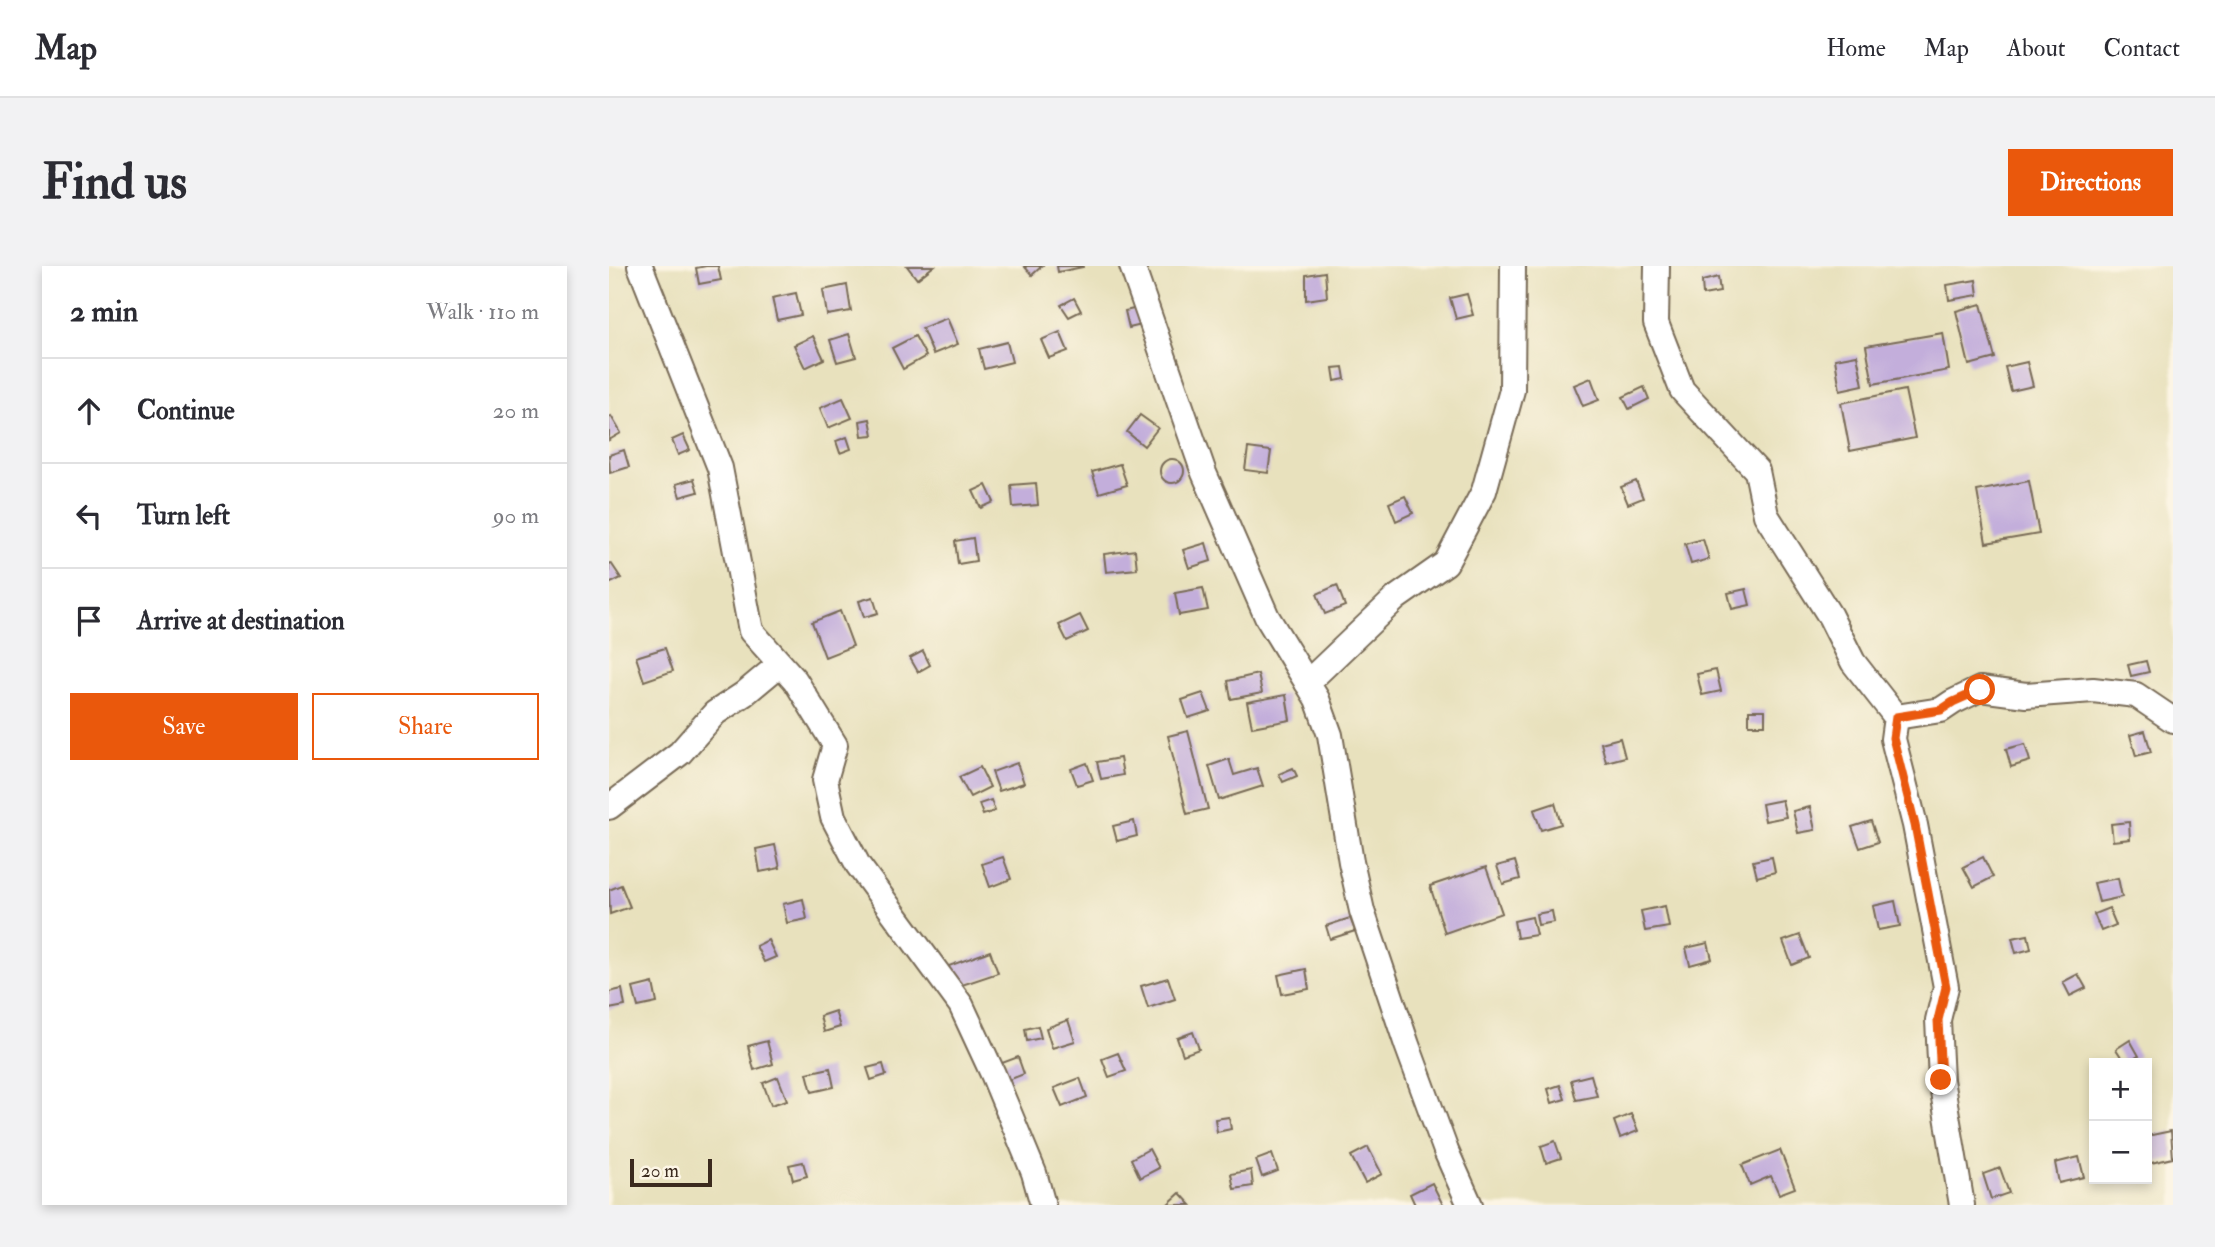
<!DOCTYPE html>
<meta charset="utf-8">
<style>
:root{--surface:#fff;--page:#f2f2f3;--text:#2b2b33;--muted:#7c7c81;--line:#e1e1e2;--accent:#ea580c}
body{margin:0;font-family:"IM FELL Double Pica",serif;background:var(--page);color:var(--text)}
.controls{position:absolute;right:21px;bottom:21px;display:grid;overflow:hidden;border-radius:0px;box-shadow:0 4px 10px #0003}
.controls button{width:63px;height:63px;display:grid;place-items:center;padding:0;border:0;border-bottom:2px solid var(--line);background:var(--surface);color:var(--text);font:35px sans-serif}
.scale{position:absolute;left:21px;bottom:18px;width:82px;box-sizing:border-box;padding-left:7px;border:4px solid #3b2a1e;border-top:0;font-size:19px;line-height:24px;white-space:nowrap;color:#3b2a1e;-webkit-text-stroke:5px #fcf5e5;paint-order:stroke}
.stop{position:absolute;width:21px;height:21px;margin:-16px;border:5px solid #ea580c;border-radius:50%;background:#fff}
.stop.end{background:#ea580c;border-color:#fff;box-shadow:0 2px 7px #0008}
.list{margin:0;padding:0;list-style:none}
h2{display:flex;justify-content:space-between;align-items:center;height:91px;margin:0;padding:0 28px;font-size:30px}
h2 small{font-size:23px;font-weight:400;color:var(--muted)}
.list li{display:grid;grid-template-columns:46px 1fr auto;gap:21px;align-items:center;box-sizing:border-box;height:105px;padding:0 28px;border-top:2px solid var(--line)}
.list b{display:block;font-size:26px;white-space:nowrap}
.list em{font-size:23px;font-style:normal;color:var(--muted)}
.actions{display:flex;gap:14px;padding:21px 28px}
.actions a{flex:1;padding:16px 0;border:2px solid var(--accent);border-radius:0px;text-align:center;font-size:24px;color:var(--accent)}
.actions .main{background:var(--accent);color:#fff}
.icon{flex:none;width:38px;height:38px;fill:none;stroke:currentColor;stroke-width:2;stroke-linecap:round;stroke-linejoin:round}
.map{position:relative;flex:none;width:1564px;height:939px;overflow:hidden;border-radius:0px}
header{display:flex;align-items:center;gap:42px;box-sizing:border-box;height:98px;padding:0 35px;background:var(--surface);border-bottom:2px solid var(--line)}
header strong{font-size:33px}
nav{display:flex;gap:38px;margin-inline-start:auto;font-size:24px}
.intro{display:flex;align-items:center;justify-content:space-between;box-sizing:border-box;height:168px;padding:0 42px}
h1{margin:0;font-size:49px}
.button{padding:18px 32px;border-radius:0px;background:var(--accent);color:#fff;font-size:24px;font-weight:700}
main{display:flex;gap:42px;padding:0 42px}
aside{flex:1;background:var(--surface);border-radius:0px;box-shadow:0 4px 10px #0003}
.map>svg:first-child{display:block}
</style>
<header>
<strong>Map</strong>
<nav><a>Home</a><a>Map</a><a>About</a><a>Contact</a></nav>
</header>
<div class="intro"><h1>Find us</h1><a class="button">Directions</a></div>
<main>
<aside>
<h2>2 min<small>Walk · 110 m</small></h2>
<ul class="list">
<li><svg class="icon" aria-label="ahead" viewBox="0 0 24 24"><path d="M12 20V5M6 11l6-6 6 6"/></svg><div><b>Continue</b></div><em>20 m</em></li>
<li><svg class="icon" aria-label="left" viewBox="0 0 24 24"><path d="M17 20v-9H6M10 6l-5 5 5 5"/></svg><div><b>Turn left</b></div><em>90 m</em></li>
<li><svg class="icon" aria-label="arrive" viewBox="0 0 24 24"><path d="M6 21V4h12l-3 4 3 4H6"/></svg><div><b>Arrive at destination</b></div></li>
</ul>
<div class="actions"><a class="main">Save</a><a>Share</a></div>
</aside>
<div class="map">
<svg width="1564" height="939" viewBox="0 0 1564 939">
<rect width="100%" height="100%" fill="#fcf5e5"/>
<filter id="ink" filterUnits="userSpaceOnUse"><feTurbulence type="fractalNoise" baseFrequency=".0143" numOctaves="2"/><feDisplacementMap in="SourceGraphic" scale="14" xChannelSelector="R" yChannelSelector="G"/><feConvolveMatrix kernelMatrix="1 2 1 2 8 2 1 2 1" color-interpolation-filters="sRGB"/></filter>
<filter id="wash" filterUnits="userSpaceOnUse"><feTurbulence type="fractalNoise" baseFrequency=".00686" numOctaves="4" result="noise"/><feDisplacementMap in="SourceGraphic" scale="28" xChannelSelector="R" yChannelSelector="G"/><feGaussianBlur stdDeviation="1.57" result="paint"/><feColorMatrix in="noise" values="0 0 0 0 0 0 0 0 0 0 0 0 0 0 0 0 0 1.4 0 .05"/><feComposite in="paint" operator="in"/></filter>
<g filter="url(#wash)">
<rect width="100%" height="100%" fill="#e8e1bd"/>
<g id="blocks">
<!-- building -->
<g fill="#c3aedb">
<polygon points="97,0 109,0 112,14 90,18 87,2"/>
<polygon points="298,0 325,0 308,13"/>
<polygon points="415,0 433,0 423,9"/>
<polygon points="448,0 474,0 474,1 449,6"/>
<polygon points="716,6 718,31 697,34 697,9"/>
<polygon points="1109,11 1111,26 1094,29 1093,15"/>
<polygon points="1367,14 1369,29 1340,34 1338,19"/>
<polygon points="238,19 242,45 218,49 214,24"/>
<polygon points="187,27 192,49 168,54 163,32"/>
<polygon points="858,28 864,49 847,53 841,32"/>
<polygon points="465,32 472,45 460,51 452,39"/>
<polygon points="1372,38 1386,92 1360,99 1347,45"/>
<polygon points="533,41 537,58 520,62 516,45"/>
<polygon points="338,52 349,78 324,88 313,62"/>
<polygon points="451,66 459,85 440,92 432,74"/>
<polygon points="1334,67 1340,104 1264,118 1257,80"/>
<polygon points="240,68 247,91 228,96 221,74"/>
<polygon points="204,70 215,93 196,102 185,79"/>
<polygon points="306,70 317,90 294,103 283,82"/>
<polygon points="398,76 403,96 375,103 370,83"/>
<polygon points="1248,89 1254,119 1231,124 1226,93"/>
<polygon points="1418,96 1424,120 1402,125 1396,101"/>
<polygon points="734,101 736,113 726,115 724,102"/>
<polygon points="982,112 990,134 974,140 965,119"/>
<polygon points="1035,121 1040,133 1020,143 1014,131"/>
<polygon points="1296,124 1306,172 1241,185 1232,137"/>
<polygon points="234,132 243,152 219,162 211,142"/>
<polygon points="531,149 549,162 535,180 518,166"/>
<polygon points="2,150 12,167 0,174 0,152"/>
<polygon points="261,153 264,169 253,170 251,155"/>
<polygon points="74,169 81,184 69,189 63,174"/>
<polygon points="238,171 242,183 231,187 227,175"/>
<polygon points="639,182 662,185 659,207 636,204"/>
<polygon points="15,184 20,201 1,207 0,189"/>
<circle cx="563" cy="205" r="12"/>
<polygon points="511,198 518,219 490,227 483,206"/>
<polygon points="85,213 89,226 71,231 67,218"/>
<polygon points="1027,215 1034,232 1019,238 1012,221"/>
<polygon points="1420,215 1430,268 1377,277 1368,225"/>
<polygon points="427,217 429,239 404,241 402,219"/>
<polygon points="377,219 385,236 372,242 364,225"/>
<polygon points="796,230 804,247 787,255 780,237"/>
<polygon points="364,272 367,295 349,298 346,275"/>
<polygon points="1094,273 1100,293 1082,298 1076,278"/>
<polygon points="597,277 602,295 580,302 574,284"/>
<polygon points="526,284 528,303 497,306 495,288"/>
<polygon points="2,297 12,312 0,318 0,298"/>
<polygon points="728,319 736,340 716,348 708,328"/>
<polygon points="594,322 599,344 570,349 566,327"/>
<polygon points="1137,323 1141,339 1123,343 1119,327"/>
<polygon points="264,331 269,347 255,351 250,335"/>
<polygon points="231,345 244,380 216,391 203,356"/>
<polygon points="471,349 479,365 458,375 450,359"/>
<polygon points="56,382 64,405 35,415 27,391"/>
<polygon points="314,385 321,399 309,406 301,392"/>
<polygon points="1537,395 1540,406 1522,410 1519,399"/>
<polygon points="1107,404 1112,425 1093,429 1088,408"/>
<polygon points="649,408 653,427 622,433 619,415"/>
<polygon points="594,427 601,445 579,452 573,434"/>
<polygon points="677,429 681,454 643,461 638,436"/>
<rect x="1140" y="444" width="16" height="15"/>
<polygon points="579,465 599,543 578,548 559,470"/>
<polygon points="1536,465 1542,486 1527,490 1521,469"/>
<polygon points="1011,472 1016,491 997,496 992,477"/>
<polygon points="1416,478 1421,495 1402,501 1397,483"/>
<polygon points="511,492 514,509 492,513 488,496"/>
<polygon points="620,493 625,509 648,502 654,520 610,534 600,500"/>
<polygon points="408,497 415,517 390,525 383,506"/>
<polygon points="478,497 484,514 468,519 462,503"/>
<polygon points="371,501 381,521 361,531 350,511"/>
<polygon points="684,502 688,510 674,516 670,508"/>
<polygon points="382,534 386,545 374,549 370,538"/>
<polygon points="1173,534 1177,551 1156,555 1153,538"/>
<polygon points="946,537 952,558 932,564 925,544"/>
<polygon points="1201,541 1206,564 1189,567 1184,545"/>
<polygon points="525,555 528,570 508,575 504,560"/>
<polygon points="1262,555 1269,576 1251,582 1243,561"/>
<polygon points="1520,556 1521,573 1504,575 1502,558"/>
<polygon points="166,579 171,602 151,606 147,583"/>
<polygon points="394,591 402,613 381,621 373,598"/>
<polygon points="1163,591 1166,606 1148,611 1144,595"/>
<polygon points="1374,591 1384,611 1365,621 1354,601"/>
<polygon points="906,595 911,613 894,618 888,600"/>
<polygon points="877,601 893,647 836,667 821,620"/>
<polygon points="1509,612 1513,631 1490,636 1485,617"/>
<polygon points="12,619 21,641 1,648 0,624"/>
<polygon points="194,633 198,653 178,657 174,638"/>
<polygon points="1286,635 1291,660 1269,664 1264,640"/>
<polygon points="1056,640 1060,661 1036,665 1032,645"/>
<polygon points="1500,642 1507,659 1492,665 1485,648"/>
<polygon points="943,645 945,656 929,659 927,648"/>
<polygon points="923,651 927,669 908,672 905,655"/>
<polygon points="741,652 746,665 721,673 717,660"/>
<polygon points="1191,669 1200,692 1183,699 1174,675"/>
<polygon points="1419,669 1422,683 1407,687 1403,672"/>
<polygon points="159,674 167,691 155,696 147,680"/>
<polygon points="1099,677 1103,693 1081,699 1077,682"/>
<polygon points="381,685 389,707 344,722 337,701"/>
<polygon points="697,703 700,723 673,728 669,709"/>
<polygon points="1469,708 1477,722 1461,730 1454,716"/>
<polygon points="559,712 566,733 539,742 532,720"/>
<polygon points="44,717 48,737 29,741 24,722"/>
<polygon points="13,723 16,740 0,743 0,726"/>
<polygon points="226,745 231,761 215,766 211,750"/>
<polygon points="459,754 466,775 443,782 437,762"/>
<polygon points="429,760 432,772 418,775 416,763"/>
<polygon points="584,766 590,783 574,789 568,772"/>
<polygon points="1521,774 1530,790 1516,797 1507,783"/>
<polygon points="158,775 164,798 145,804 139,780"/>
<polygon points="509,787 517,805 500,811 493,793"/>
<polygon points="409,791 415,808 392,817 385,800"/>
<polygon points="274,798 277,809 262,814 258,802"/>
<polygon points="221,802 225,821 203,826 198,807"/>
<polygon points="982,809 988,830 967,834 962,814"/>
<polygon points="169,811 178,834 162,839 154,817"/>
<polygon points="471,812 478,831 453,841 445,822"/>
<polygon points="951,819 956,833 943,837 939,823"/>
<polygon points="1022,848 1029,865 1011,872 1005,855"/>
<polygon points="620,851 622,863 608,866 606,853"/>
<polygon points="1562,865 1564,892 1538,898 1538,870"/>
<polygon points="946,875 952,892 937,897 932,880"/>
<polygon points="759,881 773,908 756,917 742,890"/>
<polygon points="540,883 550,902 531,912 522,893"/>
<polygon points="1171,884 1186,922 1170,928 1162,910 1141,919 1133,899"/>
<polygon points="663,888 669,905 653,911 647,894"/>
<polygon points="1470,891 1475,911 1450,917 1446,897"/>
<polygon points="194,896 198,910 184,914 180,899"/>
<polygon points="1391,902 1400,927 1382,933 1374,908"/>
<polygon points="642,904 644,920 625,923 622,908"/>
<polygon points="823,917 834,939 806,939 801,928"/>
<polygon points="571,927 582,939 558,939"/>
</g>
</g>
</g>
<g filter="url(#ink)">
<use href="#blocks" fill-opacity="0" stroke="#786a56" stroke-width="2"/>
<g fill="none" stroke-linecap="round" stroke-linejoin="round">
<!-- minor casing -->
<g stroke="#786a56" stroke-width="28">
<g id="minor">
<polyline points="31,0 111,202 142,365 186,414 226,479 216,514 224,551 249,599 352,739 384,808 425,907 434,939"/>
<polyline points="523,0 595,207 658,351 708,433 721,469 742,596 753,645 798,779 837,885 861,939"/>
<polyline points="1048,0 1047,57 1073,124 1148,205 1157,249 1221,350 1244,396 1287,451 1284,473 1306,559 1337,721 1329,754 1332,814 1353,939"/>
<polyline points="698,417 787,332 837,297 875,225 903,124 904,0"/>
<polyline points="1287,451 1332,444 1344,436 1371,423 1417,429 1484,424 1527,429 1564,454"/>
<polyline points="0,541 71,487 106,447 135,428 171,398"/>
</g>
</g>
<!-- minor -->
<use href="#minor" stroke="#fff" stroke-width="24"/>
</g>
</g>
<g fill="none" stroke-linecap="round" stroke-linejoin="round" filter="url(#ink)">
<!-- route -->
<polyline stroke="#ea580c" stroke-width="9" points="1332,814 1329,754 1337,721 1306,559 1284,472 1287,451 1332,444 1344,436 1371,424"/>
</g>
</svg>
<div class="controls">
<button>+</button>
<button>−</button>
</div>
<div class="scale">20 m</div>
<div class="stop" style="left:1371px;top:424px"></div>
<div class="stop end" style="left:1332px;top:814px"></div>
</div>
</main>
